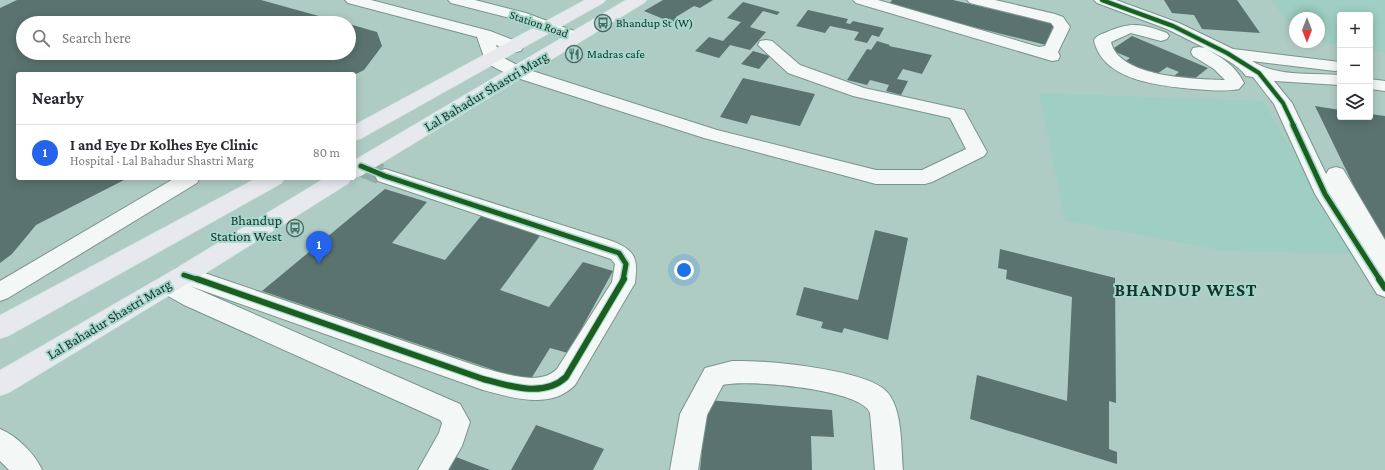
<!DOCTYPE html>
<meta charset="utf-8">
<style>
:root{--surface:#fff;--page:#f2f2f3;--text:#2b2b33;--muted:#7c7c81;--line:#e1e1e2;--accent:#2563eb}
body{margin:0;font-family:"Crimson Pro",serif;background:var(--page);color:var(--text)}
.controls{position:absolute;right:12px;top:12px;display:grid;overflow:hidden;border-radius:4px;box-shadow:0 2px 10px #0003}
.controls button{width:36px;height:36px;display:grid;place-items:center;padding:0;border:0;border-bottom:1px solid var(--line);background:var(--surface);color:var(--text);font:20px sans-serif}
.compass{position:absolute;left:1289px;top:12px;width:36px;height:36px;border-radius:50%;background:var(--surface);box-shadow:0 2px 10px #0003;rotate:180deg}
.you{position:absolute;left:684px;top:270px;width:14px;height:14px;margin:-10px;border:3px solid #fff;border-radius:50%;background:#1a73e8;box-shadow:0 0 0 6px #1a73e833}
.badge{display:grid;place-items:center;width:26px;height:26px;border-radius:50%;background:var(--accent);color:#fff;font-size:13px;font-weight:700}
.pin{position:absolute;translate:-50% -33px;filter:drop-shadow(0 1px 2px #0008)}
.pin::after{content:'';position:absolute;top:21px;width:14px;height:12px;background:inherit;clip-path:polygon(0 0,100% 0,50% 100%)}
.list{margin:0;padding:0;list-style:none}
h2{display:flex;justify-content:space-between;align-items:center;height:52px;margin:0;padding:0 16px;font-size:17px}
h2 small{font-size:13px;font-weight:400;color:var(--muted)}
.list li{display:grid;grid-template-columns:26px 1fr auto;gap:12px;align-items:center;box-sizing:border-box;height:56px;padding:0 16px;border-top:1px solid var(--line)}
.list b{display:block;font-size:15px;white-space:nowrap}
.list p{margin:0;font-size:13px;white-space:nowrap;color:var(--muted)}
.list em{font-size:13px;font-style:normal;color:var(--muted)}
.icon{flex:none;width:22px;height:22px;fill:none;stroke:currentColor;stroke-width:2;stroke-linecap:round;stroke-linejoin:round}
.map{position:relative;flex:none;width:1385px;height:470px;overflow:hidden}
.search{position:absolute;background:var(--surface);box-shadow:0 2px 10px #0003;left:16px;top:16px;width:340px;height:44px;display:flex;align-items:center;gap:10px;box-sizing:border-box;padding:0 14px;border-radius:22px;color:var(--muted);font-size:15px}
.panel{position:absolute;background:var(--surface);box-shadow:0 2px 10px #0003;left:16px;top:72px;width:340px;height:108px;border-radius:4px}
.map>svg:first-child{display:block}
</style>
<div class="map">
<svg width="1385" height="470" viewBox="0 0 1385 470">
<rect width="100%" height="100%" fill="#afccc4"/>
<!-- built -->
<g fill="#9fcfc2">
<polygon points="1271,0 1385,0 1385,53 1370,50 1370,15 1340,15 1340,45 1319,41 1319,18 1295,18 1295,31"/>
<polygon points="1039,93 1263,101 1354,254 1224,251 1065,221"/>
</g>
<!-- building -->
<g fill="#5a736e">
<polygon points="17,0 261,0 344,23 23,23 23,53 349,53 349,24 377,32 382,46 364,70 354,75 18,74 18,178 128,178 36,225 12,254 0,263 0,8"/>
<polygon points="663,0 713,0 700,8 694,6 676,17 680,19 673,23 644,11"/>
<polygon points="892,0 953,0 1055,24 1046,45 888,6"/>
<polygon points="1164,0 1237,0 1260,33 1202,29 1194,15 1172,13"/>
<polygon points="743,2 780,12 777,15 763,11 750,27 766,32 750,50 730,45 719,58 695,51 709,37 723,41 741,22 727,18"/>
<polygon points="808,10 848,19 846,23 850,24 853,21 884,28 879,37 872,35 867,43 854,40 859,32 830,26 825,33 796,26"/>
<polygon points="1132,36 1208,68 1189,83 1174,76 1179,72 1167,67 1154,76 1124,62 1130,58 1111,50"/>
<polygon points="877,41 890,45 889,46 932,55 922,74 903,69 897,79 908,81 901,95 886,91 889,85 870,80 867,85 847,80 867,49 871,50"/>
<polygon points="753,51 770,56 759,69 741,64"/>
<polygon points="743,78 815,94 800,126 751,115 747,124 720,117"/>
<polygon points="1315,106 1340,110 1340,117 1370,117 1370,114 1385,116 1385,250"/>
<polygon points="385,189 427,202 392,243 445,260 481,216 542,233 500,290 549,307 583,262 613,271 568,353 550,348 529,382 262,291"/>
<polygon points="875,230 908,238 888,340 844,328 842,333 821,328 823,322 796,315 804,287 858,300"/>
<polygon points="1000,249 1115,278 1116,403 1109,401 1109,449 1117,452 1117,464 970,419 977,375 1067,401 1072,297 1006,279 1007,270 998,268"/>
<polygon points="707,400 832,410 834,437 811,436 812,470 700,470"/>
<polygon points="536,425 604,449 593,470 511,470"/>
<polygon points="456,457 490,470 447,470"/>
</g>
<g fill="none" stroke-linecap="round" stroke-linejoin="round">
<!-- minor-tunnel -->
<polyline stroke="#91ada5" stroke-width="21" stroke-dasharray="21 10" stroke-linecap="butt" points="361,166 385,176"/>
<!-- minor casing -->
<g stroke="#7c938d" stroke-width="2">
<g id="minor">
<polygon points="345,0 371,0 490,31 521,43 523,47 521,51 515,52 496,45 500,56 523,68 717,130 876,170 922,170 966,149 950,118 853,96 788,73 758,45 760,41 766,40 772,41 800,65 864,88 964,110 987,152 984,156 932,182 925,184 876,184 704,138 511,76 486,63 477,37 348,3"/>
<polygon points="448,0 475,0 526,13 582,34 584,37 582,40 576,42 570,40 514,19 451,3"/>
<polygon points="853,0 878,0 1039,47 1045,46 1054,27 1051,23 970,3 967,0 995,0 1055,14 1063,17 1070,27 1058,52 1060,56 1058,60 1052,61 856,3"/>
<path d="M1094,0h22l63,23 54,26 107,13v8l-5,1 -83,-10c25,16 59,12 88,14v10l-66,-4 18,22 34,71 3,-5 7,-2 7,2 42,71v57l-8,-3 -62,-100 -41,-90 -21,-27 -7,-1c-8,-12 -27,-20 -41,-28 16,9 31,18 39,35l-5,6c-14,3 -30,1 -45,0 -33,-3 -92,-8 -100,-49 3,-5 8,-6 13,-8 24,-11 36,-8 60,1l2,3 -2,3 -6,2 -30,-8 -20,9c8,36 85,37 114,38l-11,-11 -21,-13 -2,-4 2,-4 6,-1 6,1 -38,-19 -70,-26z"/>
<polygon points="1370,79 1385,81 1385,91 1370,89"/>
<path d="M385,169l227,72c24,10 26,17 23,42l-60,102c-24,25 -63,13 -92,5l-293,-104 270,118 10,18 -8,24 -14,24h-30l21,-37 3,-10 -2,-3 -256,-115 -25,-14 -4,-6 4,-6 8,-3 7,2 -2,-3 4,-6 8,-3 299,102c21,5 56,19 74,1l55,-87 3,-18 -4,-5 -233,-78 -3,-5 3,-5z"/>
<polygon points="175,178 200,178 197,183 8,298 0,301 0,281"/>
<path d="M732,361c33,-1 132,8 154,30 17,16 15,58 17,79h-28l-5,-57c-8,-24 -124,-34 -147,-28l-16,30 -9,55h-28l10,-56 25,-46z"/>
<path d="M0,429c17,7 35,25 42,41h-33l-9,-9z"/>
</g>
</g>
<!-- major casing -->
<g stroke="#dbe8e4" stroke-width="2">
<g id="major">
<polygon points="586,0 605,0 602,3 361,138 354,140 354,126"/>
<polygon points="627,0 646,0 643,3 361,175 354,177 354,161"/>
<polygon points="258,178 284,178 281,183 9,335 0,338 0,316"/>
<polygon points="326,178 351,178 348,183 192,281 9,392 0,395 0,371 176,269"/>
</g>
</g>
<!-- minor -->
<use href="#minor" fill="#f3f7f6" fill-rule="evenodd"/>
<!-- major -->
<use href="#major" fill="#e7e9ef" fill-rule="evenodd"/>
<!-- cycleway-far2 casing -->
<g stroke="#a3d8ca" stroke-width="6">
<polyline id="cycleway-far2" points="1102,0 1173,26 1227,53 1259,73 1283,103 1294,126"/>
</g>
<!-- cycleway-far1 casing -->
<g stroke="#a3d8ca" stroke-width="8">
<g id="cycleway-far1">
<polyline points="1293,125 1325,194 1380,280"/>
<polyline points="361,166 385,176 619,253 626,264 623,280"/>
<polyline points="184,275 199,280"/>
</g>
</g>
<!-- cycleway casing -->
<g stroke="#a3d8ca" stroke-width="8">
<g id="cycleway">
<path d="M197,279l286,100c26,7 61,19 83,-2l58,-98"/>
<polyline points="1379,279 1385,288"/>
</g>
</g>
<!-- cycleway-far2 -->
<use href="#cycleway-far2" stroke="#1b5e20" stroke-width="4"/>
<!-- cycleway-far1 -->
<use href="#cycleway-far1" stroke="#1b5e20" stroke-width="5"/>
<!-- cycleway -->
<use href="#cycleway" stroke="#1b5e20" stroke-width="6"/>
</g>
<!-- icons -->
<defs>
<g id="bus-ring" transform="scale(0.9)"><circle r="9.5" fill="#a3d8ca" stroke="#4e6760" stroke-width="1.5"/><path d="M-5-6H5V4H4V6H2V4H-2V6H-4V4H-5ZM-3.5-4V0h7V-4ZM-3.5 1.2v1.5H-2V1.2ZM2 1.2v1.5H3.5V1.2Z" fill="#4e6760"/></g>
<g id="restaurant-ring" transform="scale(0.9)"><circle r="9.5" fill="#a3d8ca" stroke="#4e6760" stroke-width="1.5"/><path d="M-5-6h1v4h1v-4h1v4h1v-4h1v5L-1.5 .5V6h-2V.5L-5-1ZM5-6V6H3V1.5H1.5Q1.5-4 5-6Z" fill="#4e6760"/></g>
</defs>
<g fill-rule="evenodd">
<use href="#bus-ring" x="603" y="23"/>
<use href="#restaurant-ring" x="574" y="54"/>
<use href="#bus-ring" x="295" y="228"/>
</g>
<g text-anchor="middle" stroke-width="4" stroke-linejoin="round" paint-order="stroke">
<!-- far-poi labels -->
<g font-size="12" fill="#1a302a" stroke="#a3d8ca" text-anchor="start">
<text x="616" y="27">Bhandup St (W)</text>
<text x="587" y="58">Madras cafe</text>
</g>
<!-- far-street labels -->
<g font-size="12" fill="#1a302a" stroke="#a3d8ca">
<text transform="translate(539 24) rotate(19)" y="4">Station Road</text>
</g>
<!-- street labels -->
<g font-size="14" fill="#1a302a" stroke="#a3d8ca">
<text transform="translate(486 91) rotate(-31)" y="5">Lal Bahadur Shastri Marg</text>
<text transform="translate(109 319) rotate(-31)" y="5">Lal Bahadur Shastri Marg</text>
</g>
<!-- poi labels -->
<g font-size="14" fill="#1a302a" stroke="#a3d8ca" text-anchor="end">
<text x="282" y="225">Bhandup<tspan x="282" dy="16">Station West</tspan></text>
</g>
<!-- district labels -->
<g font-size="18" font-weight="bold" letter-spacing="1" fill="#1a302a" stroke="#a3d8ca">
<text x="1186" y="296">BHANDUP WEST</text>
</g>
</g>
</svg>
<div class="controls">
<button>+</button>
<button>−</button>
<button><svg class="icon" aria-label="layers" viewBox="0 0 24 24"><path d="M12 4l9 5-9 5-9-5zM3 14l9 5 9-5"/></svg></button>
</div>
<svg class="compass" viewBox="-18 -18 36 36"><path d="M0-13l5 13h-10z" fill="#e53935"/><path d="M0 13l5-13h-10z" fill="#7c7c81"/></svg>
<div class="you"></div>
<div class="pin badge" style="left:319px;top:264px">1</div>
<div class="search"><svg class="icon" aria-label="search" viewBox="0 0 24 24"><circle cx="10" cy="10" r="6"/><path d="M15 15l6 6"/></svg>Search here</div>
<section class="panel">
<h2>Nearby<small></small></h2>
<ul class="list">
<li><span class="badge">1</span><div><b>I and Eye Dr Kolhes Eye Clinic</b><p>Hospital · Lal Bahadur Shastri Marg</p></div><em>80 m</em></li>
</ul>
</section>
</div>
